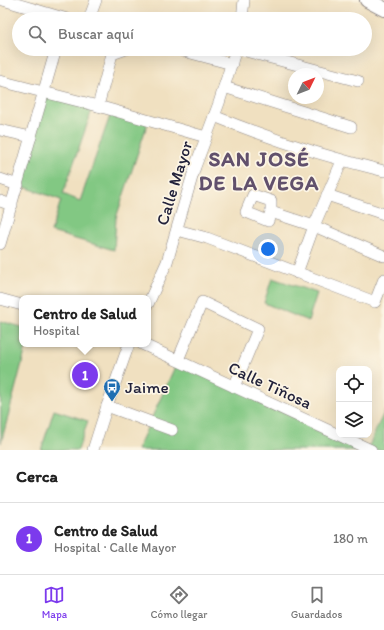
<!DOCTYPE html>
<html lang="es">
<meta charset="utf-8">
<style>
:root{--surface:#fff;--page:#f2f2f2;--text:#222;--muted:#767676;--line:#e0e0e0;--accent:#7c3aed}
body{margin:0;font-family:Itim,sans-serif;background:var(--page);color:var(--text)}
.controls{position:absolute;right:12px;bottom:12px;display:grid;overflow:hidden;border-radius:8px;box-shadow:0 4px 16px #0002}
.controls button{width:36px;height:36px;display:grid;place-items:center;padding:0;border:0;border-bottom:1px solid var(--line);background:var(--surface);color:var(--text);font:20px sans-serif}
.compass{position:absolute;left:288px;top:68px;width:36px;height:36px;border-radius:50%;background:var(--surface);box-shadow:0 4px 16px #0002;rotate:47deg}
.you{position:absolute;left:268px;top:249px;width:14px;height:14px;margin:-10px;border:3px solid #fff;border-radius:50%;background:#1a73e8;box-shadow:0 0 0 6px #1a73e833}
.badge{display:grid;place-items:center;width:26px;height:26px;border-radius:50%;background:var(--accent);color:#fff;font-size:13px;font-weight:700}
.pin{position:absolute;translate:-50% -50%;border:2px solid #fff;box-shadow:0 1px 4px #0006}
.popup{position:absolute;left:19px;top:295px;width:132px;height:52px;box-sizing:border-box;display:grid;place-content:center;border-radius:8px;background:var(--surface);filter:drop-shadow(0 1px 3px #0005);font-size:13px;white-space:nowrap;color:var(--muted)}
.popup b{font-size:15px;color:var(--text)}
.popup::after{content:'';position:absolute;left:50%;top:100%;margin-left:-8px;border:8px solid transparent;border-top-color:var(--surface)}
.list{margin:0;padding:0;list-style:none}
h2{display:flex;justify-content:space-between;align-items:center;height:52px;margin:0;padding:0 16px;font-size:17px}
h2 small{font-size:13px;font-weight:400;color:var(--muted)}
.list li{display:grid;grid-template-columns:26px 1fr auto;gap:12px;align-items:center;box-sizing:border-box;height:72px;padding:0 16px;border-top:1px solid var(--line)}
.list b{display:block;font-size:15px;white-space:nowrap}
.list p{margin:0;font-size:13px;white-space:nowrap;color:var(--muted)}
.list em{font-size:13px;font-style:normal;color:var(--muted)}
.icon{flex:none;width:22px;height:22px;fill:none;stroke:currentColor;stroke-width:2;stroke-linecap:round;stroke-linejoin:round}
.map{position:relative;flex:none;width:384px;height:450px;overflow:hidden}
.search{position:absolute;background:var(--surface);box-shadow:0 4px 16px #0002;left:12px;right:12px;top:12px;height:44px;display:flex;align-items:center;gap:10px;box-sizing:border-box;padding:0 14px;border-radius:22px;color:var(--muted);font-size:15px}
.sheet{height:124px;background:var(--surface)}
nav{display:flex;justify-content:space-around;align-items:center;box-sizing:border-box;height:56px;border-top:1px solid var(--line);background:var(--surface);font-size:11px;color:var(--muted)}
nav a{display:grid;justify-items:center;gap:2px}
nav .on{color:var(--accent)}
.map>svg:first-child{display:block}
</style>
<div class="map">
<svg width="384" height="450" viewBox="0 0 384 450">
<rect width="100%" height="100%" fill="#fcf5e5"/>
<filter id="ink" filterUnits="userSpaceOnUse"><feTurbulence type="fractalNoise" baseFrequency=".025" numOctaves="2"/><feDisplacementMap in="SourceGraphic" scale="8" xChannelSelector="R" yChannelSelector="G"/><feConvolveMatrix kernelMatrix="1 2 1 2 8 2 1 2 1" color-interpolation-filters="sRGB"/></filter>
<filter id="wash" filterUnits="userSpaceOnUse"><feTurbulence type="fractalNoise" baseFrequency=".012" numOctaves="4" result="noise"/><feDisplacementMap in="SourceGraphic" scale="16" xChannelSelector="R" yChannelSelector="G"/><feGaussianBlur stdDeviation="0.9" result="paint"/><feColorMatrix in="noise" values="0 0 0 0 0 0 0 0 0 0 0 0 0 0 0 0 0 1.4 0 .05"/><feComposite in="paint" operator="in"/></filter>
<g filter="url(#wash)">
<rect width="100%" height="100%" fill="#f0e0c0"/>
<!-- green -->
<g fill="#82c883" stroke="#52755f">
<polygon points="45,94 93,107 63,194 80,201 111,113 148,122 116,218 114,250 51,232 61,200 19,185"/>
<polygon points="272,278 317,293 308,321 264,303"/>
<polygon points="0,321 22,327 22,344 27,344 1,443"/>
<polygon points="178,360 368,448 384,412 384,450 137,450"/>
<polygon points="54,410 88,421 78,450 41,450"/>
</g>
</g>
<g filter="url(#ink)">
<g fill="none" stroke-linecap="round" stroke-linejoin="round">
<!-- minor casing -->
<g stroke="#89817e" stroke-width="12">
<g id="minor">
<polyline points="3,0 67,19"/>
<polyline points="89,19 96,0"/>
<polyline points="242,19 244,0"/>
<polyline points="176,49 232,64"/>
<polyline points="238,49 358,81"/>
<polyline points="0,81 98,106 206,137"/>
<polyline points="224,87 351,127"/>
<polyline points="98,106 112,54 126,49"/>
<path d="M214,116c56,23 112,41 170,55"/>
<polyline points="0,130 31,137"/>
<polyline points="0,179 18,185"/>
<polygon points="253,195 271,201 271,212 268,221 246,212"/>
<polyline points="327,195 384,214"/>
<polyline points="0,201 12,205"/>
<polyline points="271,212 314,226 384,256"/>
<polyline points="177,230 207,238 375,302 384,279"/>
<polyline points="0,244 56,49"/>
<polyline points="297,273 314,226 342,161"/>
<polyline points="0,299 22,305"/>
<polyline points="148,304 167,262 195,167 219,103 236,49"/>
<polyline points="142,344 371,450"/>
<polyline points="178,360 202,302 258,329 234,387"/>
<polyline points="107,406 172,430"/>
<polyline points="93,450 107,406 129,344"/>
</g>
</g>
<!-- major casing -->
<g stroke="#89817e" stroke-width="16">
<polyline id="major" points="367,0 384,9"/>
</g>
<!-- minor -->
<use href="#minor" stroke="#fff" stroke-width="11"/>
<!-- major -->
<use href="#major" stroke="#fff" stroke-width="14"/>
</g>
</g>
<!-- icons -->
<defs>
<g id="bus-pin" transform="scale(0.9)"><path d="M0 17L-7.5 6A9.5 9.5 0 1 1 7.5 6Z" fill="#1f6fb2" stroke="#fcf5e5"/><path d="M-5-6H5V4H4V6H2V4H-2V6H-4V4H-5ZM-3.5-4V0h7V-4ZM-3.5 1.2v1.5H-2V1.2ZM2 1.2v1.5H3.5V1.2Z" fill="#fff"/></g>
</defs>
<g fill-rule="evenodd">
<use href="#bus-pin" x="112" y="387"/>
</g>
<g text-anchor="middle" stroke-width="3.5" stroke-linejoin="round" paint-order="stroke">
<!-- street labels -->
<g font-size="17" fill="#22223b" stroke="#fcf5e5">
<text transform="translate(174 183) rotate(-73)" y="6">Calle Mayor</text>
<text transform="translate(270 385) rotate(25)" y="6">Calle Tiñosa</text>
</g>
<!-- poi labels -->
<g font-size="17" fill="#22223b" stroke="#fcf5e5" text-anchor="start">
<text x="125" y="393">Jaime</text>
</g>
<!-- district labels -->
<g font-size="21" font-weight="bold" letter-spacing="1" fill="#61506c" stroke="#fcf5e5">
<text x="259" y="166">SAN JOSÉ<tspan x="259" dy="24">DE LA VEGA</tspan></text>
</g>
</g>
</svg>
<div class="controls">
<button><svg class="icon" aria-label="locate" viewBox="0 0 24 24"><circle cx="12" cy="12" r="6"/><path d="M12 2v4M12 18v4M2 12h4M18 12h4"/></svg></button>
<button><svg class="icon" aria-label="layers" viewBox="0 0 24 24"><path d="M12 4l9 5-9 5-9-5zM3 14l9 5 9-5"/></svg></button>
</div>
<svg class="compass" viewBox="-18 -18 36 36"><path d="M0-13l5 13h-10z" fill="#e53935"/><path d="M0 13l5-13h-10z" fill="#767676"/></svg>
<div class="you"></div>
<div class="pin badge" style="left:85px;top:375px">1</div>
<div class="popup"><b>Centro de Salud</b>Hospital</div>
<div class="search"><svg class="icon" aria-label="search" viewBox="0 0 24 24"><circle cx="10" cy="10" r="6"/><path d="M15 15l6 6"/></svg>Buscar aquí</div>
</div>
<section class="sheet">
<h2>Cerca<small></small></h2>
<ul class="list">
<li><span class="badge">1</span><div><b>Centro de Salud</b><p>Hospital · Calle Mayor</p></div><em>180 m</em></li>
</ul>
</section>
<nav>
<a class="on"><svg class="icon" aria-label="map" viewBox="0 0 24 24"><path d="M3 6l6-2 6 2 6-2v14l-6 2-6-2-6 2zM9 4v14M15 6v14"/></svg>Mapa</a>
<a><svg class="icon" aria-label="directions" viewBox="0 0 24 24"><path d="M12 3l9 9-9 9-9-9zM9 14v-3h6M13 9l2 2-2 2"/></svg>Cómo llegar</a>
<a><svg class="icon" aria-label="saved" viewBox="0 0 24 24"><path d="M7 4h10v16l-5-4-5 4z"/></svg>Guardados</a>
</nav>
